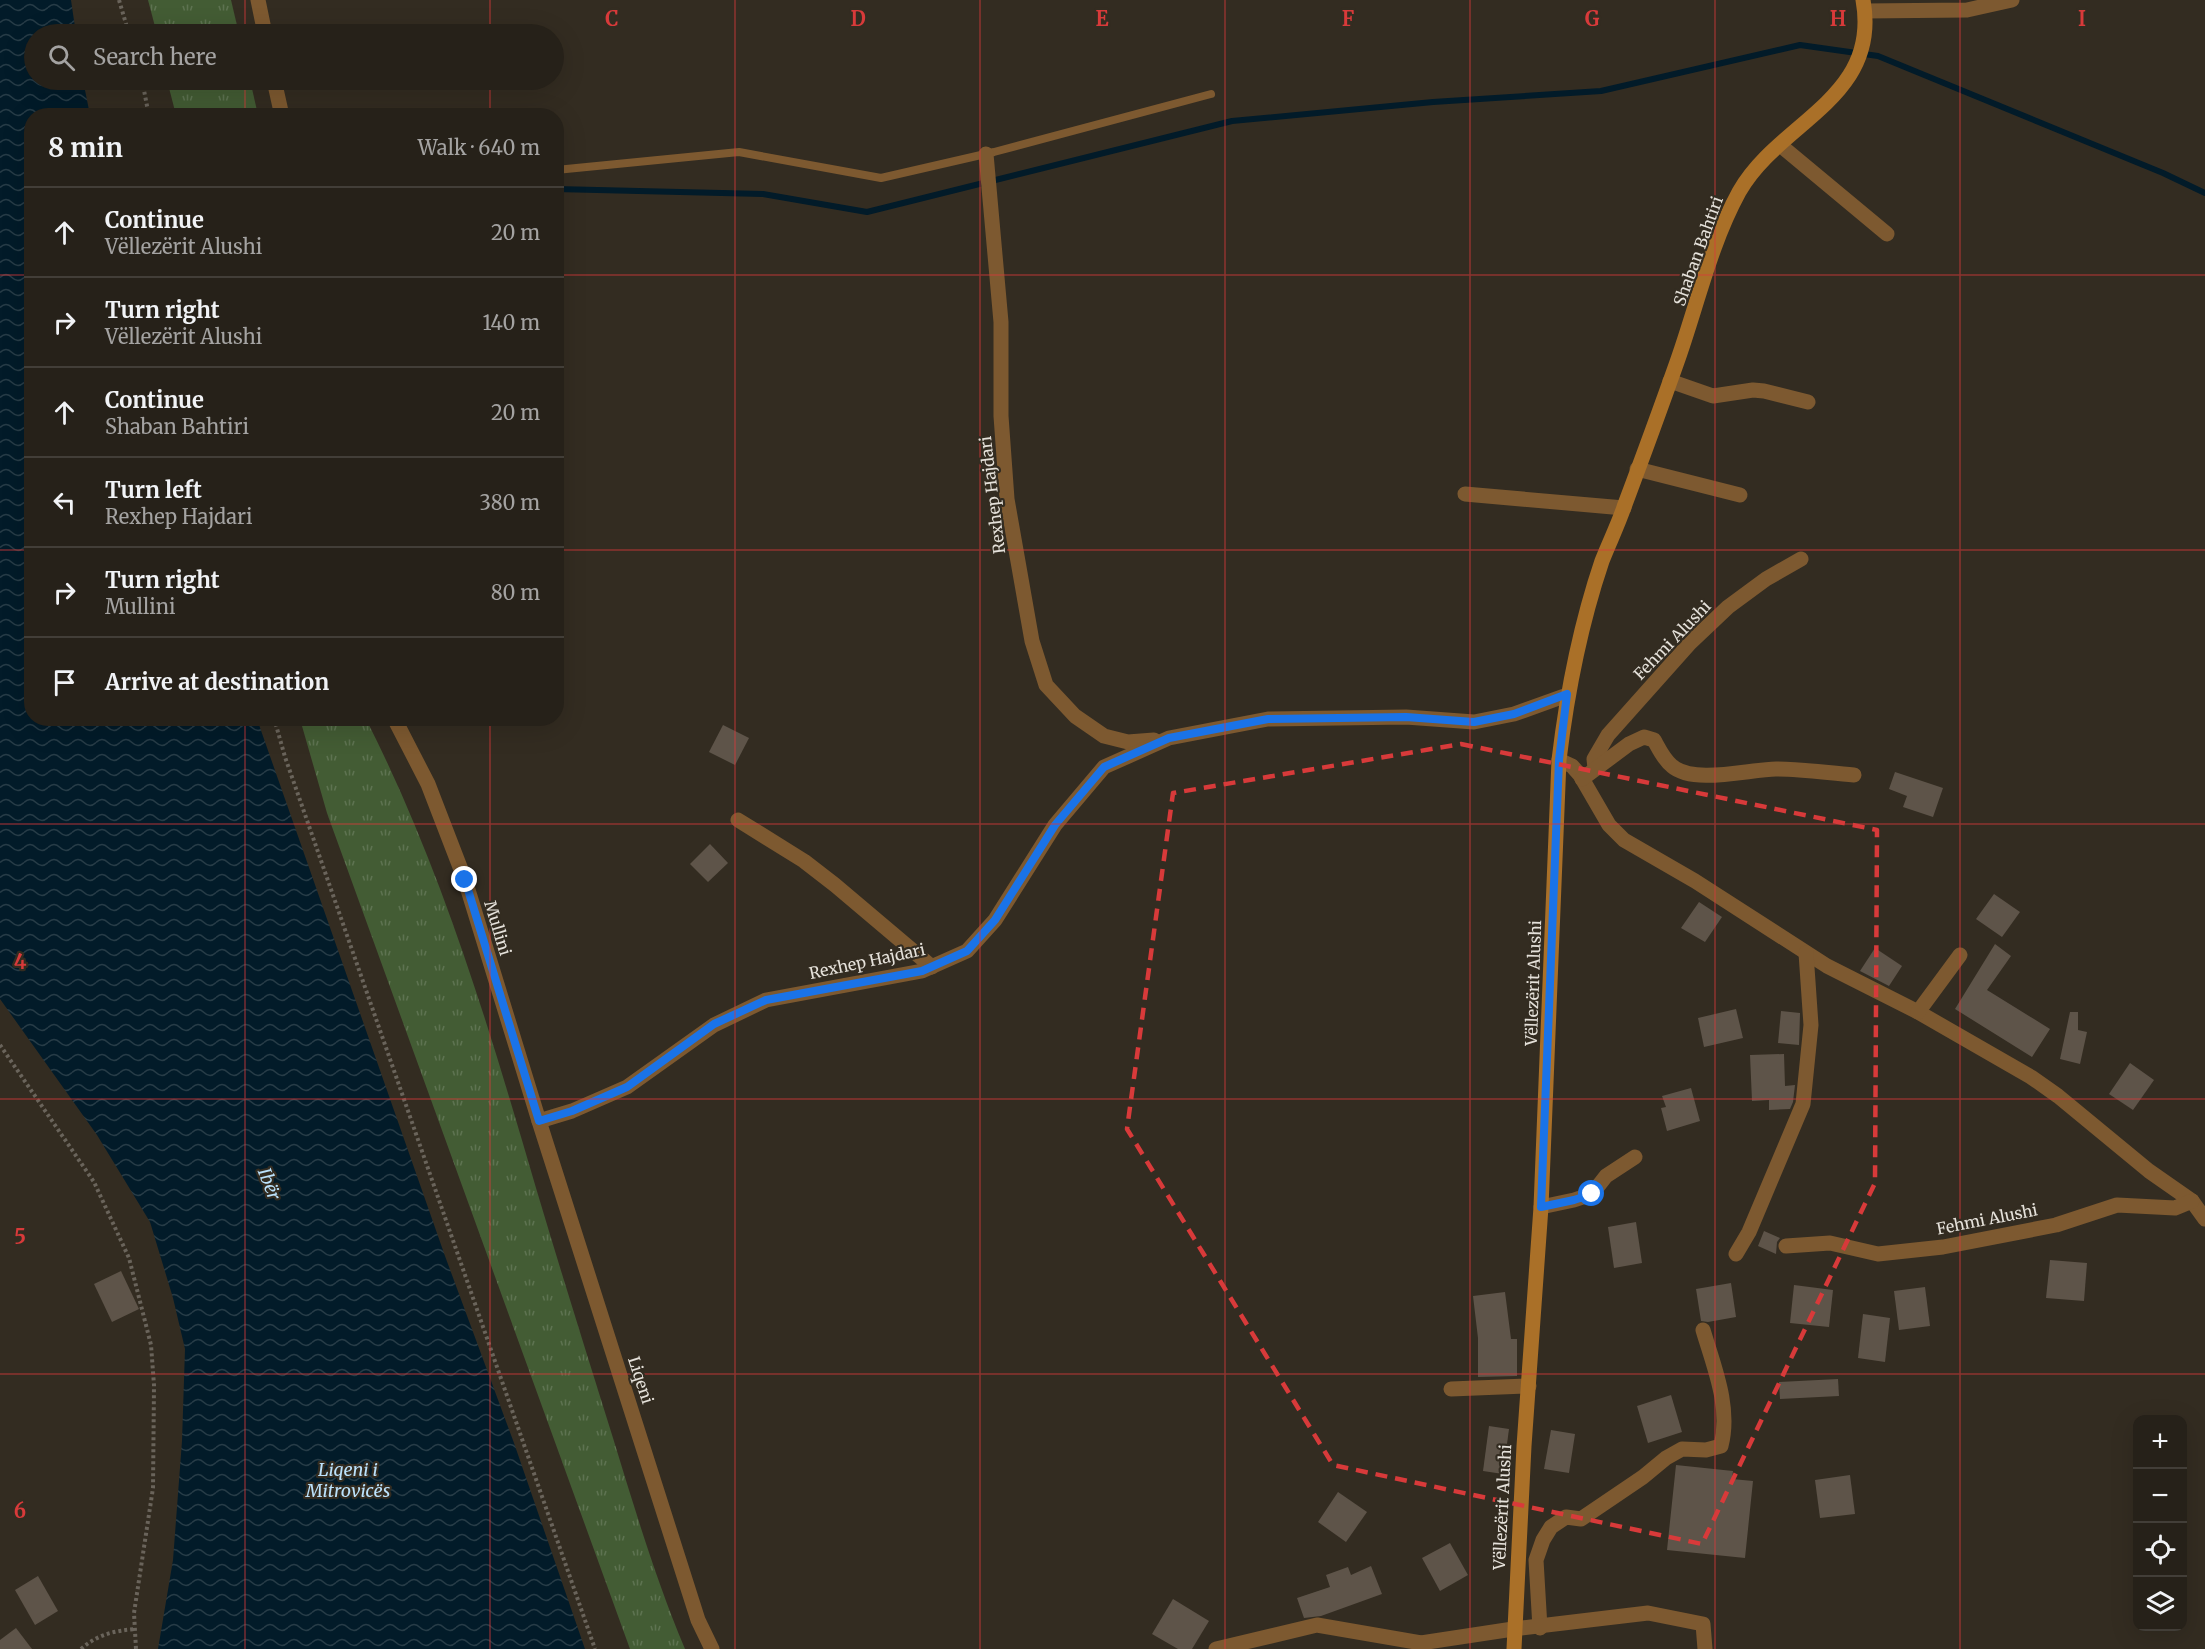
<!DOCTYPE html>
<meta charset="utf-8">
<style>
:root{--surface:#262119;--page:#2e2922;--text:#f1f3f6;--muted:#a4a3a2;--line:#423e38}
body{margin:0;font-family:Merriweather,serif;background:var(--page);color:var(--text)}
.controls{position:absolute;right:18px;bottom:18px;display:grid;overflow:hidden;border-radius:12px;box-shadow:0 6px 24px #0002}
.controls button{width:54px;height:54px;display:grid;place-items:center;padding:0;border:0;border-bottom:2px solid var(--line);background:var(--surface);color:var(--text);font:30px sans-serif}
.stop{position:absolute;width:18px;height:18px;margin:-14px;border:4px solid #1a73e8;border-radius:50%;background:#fff}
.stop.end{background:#1a73e8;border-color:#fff;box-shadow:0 2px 6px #0008}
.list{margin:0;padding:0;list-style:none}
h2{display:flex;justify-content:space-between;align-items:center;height:78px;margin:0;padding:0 24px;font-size:26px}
h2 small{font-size:20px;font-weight:400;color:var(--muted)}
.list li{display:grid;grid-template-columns:39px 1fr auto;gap:18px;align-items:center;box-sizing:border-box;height:90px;padding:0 24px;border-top:2px solid var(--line)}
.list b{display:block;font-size:22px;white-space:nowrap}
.list p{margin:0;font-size:20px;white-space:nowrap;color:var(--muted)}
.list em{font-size:20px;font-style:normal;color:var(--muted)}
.icon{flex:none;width:33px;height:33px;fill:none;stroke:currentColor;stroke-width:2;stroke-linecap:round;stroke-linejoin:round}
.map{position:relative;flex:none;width:2205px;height:1649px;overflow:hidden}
.search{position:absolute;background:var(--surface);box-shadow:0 6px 24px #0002;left:24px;top:24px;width:540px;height:66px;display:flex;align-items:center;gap:15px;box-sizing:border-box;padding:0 21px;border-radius:33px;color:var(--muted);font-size:22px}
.panel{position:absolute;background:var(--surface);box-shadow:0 6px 24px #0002;left:24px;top:108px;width:540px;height:618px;border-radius:24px}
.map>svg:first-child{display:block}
</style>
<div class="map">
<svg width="2205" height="1649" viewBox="0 0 2205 1649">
<defs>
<pattern id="park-tufts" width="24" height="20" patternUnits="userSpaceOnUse" patternTransform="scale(1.5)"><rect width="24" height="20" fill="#435c34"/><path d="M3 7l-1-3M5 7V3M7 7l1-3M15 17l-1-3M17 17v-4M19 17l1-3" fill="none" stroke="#5e7351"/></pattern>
<pattern id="water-waves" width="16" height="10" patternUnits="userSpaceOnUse" patternTransform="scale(1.5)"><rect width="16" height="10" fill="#021b29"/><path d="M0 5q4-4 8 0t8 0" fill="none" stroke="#273c47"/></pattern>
</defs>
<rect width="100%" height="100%" fill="#332c21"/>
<!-- park -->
<g fill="url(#park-tufts)">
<polygon points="148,0 231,0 239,34 157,34"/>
<polygon points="167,80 250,80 258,115 176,115"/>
<path d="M300,719h66c76,150 123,308 170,469 25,84 51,167 77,250 22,72 43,142 72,211h-55l-303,-836z"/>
</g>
<!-- water -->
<polygon fill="url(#water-waves)" points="0,0 71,0 76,34 34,34 34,80 83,80 90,115 32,116 32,718 257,719 445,1256 514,1443 585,1649 158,1649 173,1560 182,1441 185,1349 173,1298 150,1222 97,1135 0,999"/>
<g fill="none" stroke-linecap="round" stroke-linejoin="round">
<!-- stream -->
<polyline stroke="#021b29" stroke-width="6" points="556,189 763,194 867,212 1232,121 1433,102 1601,91 1800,45 1878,56 2163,173 2205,193"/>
</g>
<!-- building -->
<g fill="#5e5449">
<polygon points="723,725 749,738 735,765 709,752"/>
<polygon points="1895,772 1943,788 1933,817 1903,807 1907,796 1889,789"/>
<polygon points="710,844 728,863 708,882 690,864"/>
<polygon points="1994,894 2020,912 2002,937 1976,919"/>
<polygon points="1699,902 1722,917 1705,942 1681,928"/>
<polygon points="1995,944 2011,956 1987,990 2050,1029 2032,1057 1955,1009"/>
<polygon points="1875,948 1902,966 1889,986 1860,971"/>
<polygon points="1736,1009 1743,1038 1704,1047 1698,1018"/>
<polygon points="1781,1011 1800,1013 1799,1045 1778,1043"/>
<polygon points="2070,1012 2078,1012 2078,1030 2087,1032 2080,1064 2060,1059"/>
<polygon points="1784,1054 1785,1086 1795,1085 1793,1102 1790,1109 1769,1110 1769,1100 1752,1101 1750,1055"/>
<polygon points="2130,1063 2154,1080 2133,1110 2109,1094"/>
<polygon points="1691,1088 1700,1121 1667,1131 1661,1108 1666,1107 1662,1096"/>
<polygon points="1636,1222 1642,1263 1614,1268 1608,1227"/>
<polygon points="1764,1231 1780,1238 1777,1242 1776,1254 1758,1246"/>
<polygon points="2050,1260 2087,1263 2084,1301 2046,1298"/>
<polygon points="121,1271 139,1309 112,1322 94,1284"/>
<polygon points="1731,1283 1736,1317 1708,1322 1701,1321 1696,1289"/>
<polygon points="1794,1285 1833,1290 1829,1327 1790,1323"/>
<polygon points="1925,1287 1930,1326 1899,1330 1894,1291"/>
<polygon points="1505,1292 1511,1339 1517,1339 1517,1376 1478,1377 1478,1338 1473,1296"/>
<polygon points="1863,1314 1890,1318 1885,1362 1858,1358"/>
<polygon points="1838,1379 1839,1396 1780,1399 1779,1382"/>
<polygon points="1671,1395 1682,1432 1648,1443 1637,1406"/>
<polygon points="1489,1426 1509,1429 1503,1474 1483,1471"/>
<polygon points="1551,1430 1575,1434 1569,1473 1544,1469"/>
<polygon points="1676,1465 1733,1471 1732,1479 1753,1481 1745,1558 1667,1550"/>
<polygon points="1850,1475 1855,1514 1820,1518 1815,1480"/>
<polygon points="1338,1492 1367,1512 1346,1542 1318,1522"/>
<polygon points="1450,1543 1468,1575 1440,1591 1422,1558"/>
<polygon points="1371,1566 1382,1594 1321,1616 1304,1618 1297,1598 1330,1587 1326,1575 1348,1567 1351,1575"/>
<polygon points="38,1576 58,1611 35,1625 15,1590"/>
<polygon points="1173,1599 1209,1621 1192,1649 1178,1649 1152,1634"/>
<polygon points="16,1628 32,1649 0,1649 0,1640"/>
</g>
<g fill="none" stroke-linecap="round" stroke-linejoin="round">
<!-- path -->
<g stroke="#6a645b" stroke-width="4" stroke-dasharray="3 3" stroke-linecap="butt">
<polyline points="119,0 129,34"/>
<polyline points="142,80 149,116"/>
<polyline points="274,718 285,757 595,1649"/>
<polyline points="0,1045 94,1182 129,1258 151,1345 154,1385 153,1488 134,1613 136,1649"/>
<path d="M81,1649c17,-15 33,-18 54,-20"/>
</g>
<!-- lane -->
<polyline stroke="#7d5930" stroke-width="8" points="556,170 739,152 881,178 994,152 1211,94"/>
<!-- street -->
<g stroke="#7d5930" stroke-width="15">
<polyline points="258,0 265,34"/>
<polyline points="1865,11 1967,10 2012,0"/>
<polyline points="274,80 282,116"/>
<polyline points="1780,145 1887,234"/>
<polyline points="986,154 1001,322 1001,416 1007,499 1032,641 1046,685 1075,716 1104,736 1128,742 1154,740"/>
<polyline points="1670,381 1713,396 1753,390 1764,391 1808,402"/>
<polyline points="1637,469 1740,495"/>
<polyline points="1465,494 1624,508"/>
<polyline points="394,718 428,784 465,880 539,1121 698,1620 712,1649"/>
<polyline points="1559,760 1572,766 1580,775 1609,825 1624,840 1695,881 1827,966 1918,1012 2031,1077 2058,1096 2149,1171 2192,1201 2205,1219"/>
<polyline points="1595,768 1594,759 1608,735 1690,643 1728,607 1766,579 1801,559"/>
<path d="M1582,779l47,-35 15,-7 10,3c5,9 10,20 18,26 22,19 78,3 104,3 26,0 52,4 78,6"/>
<polyline points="738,820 804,861 835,885 932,967"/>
<polyline points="1918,1012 1960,955"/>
<polyline points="539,1121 572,1111 627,1087 714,1025 766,1000 922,971 967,951 995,920 1055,825 1104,767 1169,738 1268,719 1406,717 1474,722 1514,714 1567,695"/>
<polyline points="1541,1207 1574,1200 1592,1194 1606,1176 1635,1157"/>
<polyline points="1786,1246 1830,1243 1878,1254 1943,1247 2056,1225 2117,1205 2175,1208 2192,1201"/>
<polyline points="1736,1254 1749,1232 1803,1104 1811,1025 1806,953"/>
<polyline points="1451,1389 1529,1386"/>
<path d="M1540,1628l-4,-68 7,-20 8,-13 15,-10 15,2 62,-42 23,-19 16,-9 24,1 15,-4c10,-39 -7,-79 -18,-116"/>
<polyline points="1216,1649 1317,1625 1421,1643 1513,1629 1648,1613 1703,1624 1705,1649"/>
</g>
<!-- secondary -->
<path stroke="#aa7028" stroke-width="15" d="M1514,1649l10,-203 17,-239 18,-447c8,-67 21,-134 43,-199 7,-18 16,-36 22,-54 18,-48 36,-97 53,-145 20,-56 33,-117 62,-170 40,-71 142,-93 124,-192"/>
</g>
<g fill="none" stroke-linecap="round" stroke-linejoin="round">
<!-- route -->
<polyline stroke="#1a73e8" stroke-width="8" points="465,880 539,1121 572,1111 627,1087 714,1024 766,1000 922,971 967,951 995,920 1055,825 1104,767 1169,738 1268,719 1406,717 1474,722 1514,714 1567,694 1559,760 1541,1207 1574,1200 1592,1194"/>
</g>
<!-- marked area -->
<path fill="none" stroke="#d83a3a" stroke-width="4.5" stroke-dasharray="12 8" stroke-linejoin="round" d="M1461,744l416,86 -2,353 -173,361 -369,-79 -206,-336 46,-336z"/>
<!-- grid -->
<path fill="none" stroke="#d83a3a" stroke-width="1.5" stroke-opacity="0.55" d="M245,0v34M490,0v34M735,0v1649M980,0v1649M1225,0v1649M1470,0v1649M1715,0v1649M1960,0v1649M245,80v36M490,80v36M0,275h32M556,275h1649M0,550h32M556,550h1649M245,718v931M490,718v931M0,824h2205M0,1099h2205M0,1374h2205"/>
<g text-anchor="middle" stroke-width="4.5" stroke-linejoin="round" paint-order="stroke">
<!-- street labels -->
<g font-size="16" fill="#e5e1da" stroke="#332c21">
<text transform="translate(1698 251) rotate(-70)" y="6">Shaban Bahtiri</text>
<text transform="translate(992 495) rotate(-97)" y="6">Rexhep Hajdari</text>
<text transform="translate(1672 640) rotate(-46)" y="6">Fehmi Alushi</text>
<text transform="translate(498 928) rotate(73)" y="6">Mullini</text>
<text transform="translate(867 961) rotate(-12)" y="6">Rexhep Hajdari</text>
<text transform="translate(1533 983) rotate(-88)" y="6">Vëllezërit Alushi</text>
<text transform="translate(1987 1219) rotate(-11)" y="6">Fehmi Alushi</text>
<text transform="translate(641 1380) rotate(72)" y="6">Liqeni</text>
<text transform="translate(1502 1507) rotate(-87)" y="6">Vëllezërit Alushi</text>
</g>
<!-- water labels -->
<g font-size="18" font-style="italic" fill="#bbe2fc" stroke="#332c21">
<text transform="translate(269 1184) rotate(69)" y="6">Ibër</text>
<text x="348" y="1476">Liqeni i<tspan x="348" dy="21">Mitrovicës</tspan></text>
</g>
</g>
<g font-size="20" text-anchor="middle" font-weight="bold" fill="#d83a3a" stroke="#332c21" stroke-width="4.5" stroke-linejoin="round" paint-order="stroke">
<text x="612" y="26">C</text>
<text x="858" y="26">D</text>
<text x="1102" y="26">E</text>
<text x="1348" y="26">F</text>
<text x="1592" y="26">G</text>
<text x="1838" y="26">H</text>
<text x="2082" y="26">I</text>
<text x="20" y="969">4</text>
<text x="20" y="1244">5</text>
<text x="20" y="1518">6</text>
</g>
</svg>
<div class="controls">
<button>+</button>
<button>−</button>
<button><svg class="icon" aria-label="locate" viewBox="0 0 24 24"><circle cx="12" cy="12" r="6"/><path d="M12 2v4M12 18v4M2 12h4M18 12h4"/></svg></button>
<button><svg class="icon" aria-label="layers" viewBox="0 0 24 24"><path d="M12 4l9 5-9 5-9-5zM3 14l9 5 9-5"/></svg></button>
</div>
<div class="stop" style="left:1592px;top:1194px"></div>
<div class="stop end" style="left:465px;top:880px"></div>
<div class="search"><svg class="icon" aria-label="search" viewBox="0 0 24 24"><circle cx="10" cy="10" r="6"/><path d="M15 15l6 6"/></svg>Search here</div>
<section class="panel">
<h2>8 min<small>Walk · 640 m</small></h2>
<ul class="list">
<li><svg class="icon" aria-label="ahead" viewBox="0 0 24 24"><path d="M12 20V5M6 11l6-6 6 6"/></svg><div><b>Continue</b><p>Vëllezërit Alushi</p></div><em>20 m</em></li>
<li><svg class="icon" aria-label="right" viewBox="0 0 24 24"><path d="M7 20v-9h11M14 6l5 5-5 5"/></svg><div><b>Turn right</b><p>Vëllezërit Alushi</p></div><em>140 m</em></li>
<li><svg class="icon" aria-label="ahead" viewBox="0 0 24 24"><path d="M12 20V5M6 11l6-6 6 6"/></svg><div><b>Continue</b><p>Shaban Bahtiri</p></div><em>20 m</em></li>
<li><svg class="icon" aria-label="left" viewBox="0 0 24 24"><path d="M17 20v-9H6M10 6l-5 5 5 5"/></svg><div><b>Turn left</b><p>Rexhep Hajdari</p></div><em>380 m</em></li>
<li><svg class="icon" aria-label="right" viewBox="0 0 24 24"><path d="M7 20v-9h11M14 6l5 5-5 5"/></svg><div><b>Turn right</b><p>Mullini</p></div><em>80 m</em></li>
<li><svg class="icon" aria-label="arrive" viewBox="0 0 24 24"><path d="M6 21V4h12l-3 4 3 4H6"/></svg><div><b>Arrive at destination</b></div></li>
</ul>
</section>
</div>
